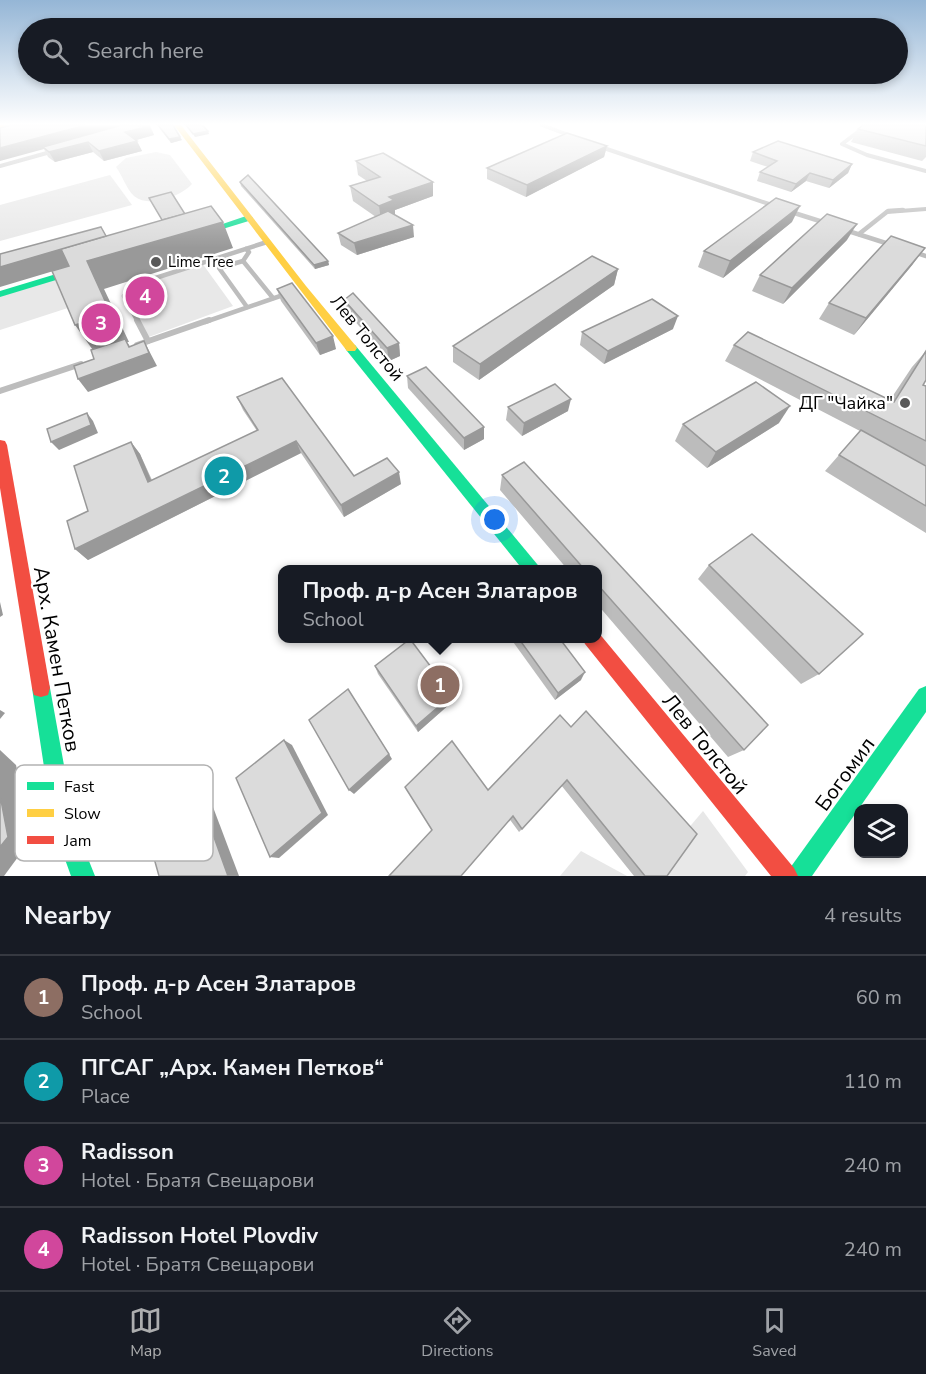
<!DOCTYPE html>
<meta charset="utf-8">
<style>
:root{--surface:#171b24;--page:#20242c;--text:#f1f3f6;--muted:#9ea1a6;--line:#363941;--accent:#adaeaf}
body{margin:0;font-family:"Nunito Sans",sans-serif;background:var(--page);color:var(--text)}
.controls{position:absolute;right:18px;bottom:18px;display:grid;overflow:hidden;border-radius:12px;box-shadow:0 3px 9px #0003}
.controls button{width:54px;height:54px;display:grid;place-items:center;padding:0;border:0;border-bottom:2px solid var(--line);background:var(--surface);color:var(--text);font:30px sans-serif}
.you{position:absolute;left:495px;top:520px;width:21px;height:21px;margin:-15px;border:4px solid #fff;border-radius:50%;background:#1a73e8;box-shadow:0 0 0 9px #1a73e833}
.badge{display:grid;place-items:center;width:39px;height:39px;border-radius:50%;background:var(--accent);color:#fff;font-size:20px;font-weight:700}
.pin{position:absolute;translate:-50% -50%;border:3px solid #fff;box-shadow:0 2px 6px #0006}
.popup{position:absolute;left:278px;top:565px;width:324px;height:78px;box-sizing:border-box;display:grid;place-content:center;border-radius:12px;background:var(--surface);filter:drop-shadow(0 2px 4px #0005);font-size:20px;white-space:nowrap;color:var(--muted)}
.popup b{font-size:22px;color:var(--text)}
.popup::after{content:'';position:absolute;left:50%;top:100%;margin-left:-12px;border:12px solid transparent;border-top-color:var(--surface)}
.list{margin:0;padding:0;list-style:none}
h2{display:flex;justify-content:space-between;align-items:center;height:78px;margin:0;padding:0 24px;font-size:26px}
h2 small{font-size:20px;font-weight:400;color:var(--muted)}
.list li{display:grid;grid-template-columns:39px 1fr auto;gap:18px;align-items:center;box-sizing:border-box;height:84px;padding:0 24px;border-top:2px solid var(--line)}
.list b{display:block;font-size:22px;white-space:nowrap}
.list p{margin:0;font-size:20px;white-space:nowrap;color:var(--muted)}
.list em{font-size:20px;font-style:normal;color:var(--muted)}
.icon{flex:none;width:33px;height:33px;fill:none;stroke:currentColor;stroke-width:2;stroke-linecap:round;stroke-linejoin:round}
.map{position:relative;flex:none;width:926px;height:876px;overflow:hidden}
.search{position:absolute;background:var(--surface);box-shadow:0 3px 9px #0003;left:18px;right:18px;top:18px;height:66px;display:flex;align-items:center;gap:15px;box-sizing:border-box;padding:0 21px;border-radius:33px;color:var(--muted);font-size:22px}
.sheet{height:414px;background:var(--surface)}
nav{display:flex;justify-content:space-around;align-items:center;box-sizing:border-box;height:84px;border-top:2px solid var(--line);background:var(--surface);font-size:16px;color:var(--muted)}
nav a{display:grid;justify-items:center;gap:3px}
nav .on{color:var(--accent)}
.map>svg:first-child{display:block}
</style>
<div class="map">
<svg width="926" height="876" viewBox="0 0 926 876">
<rect width="100%" height="100%" fill="#fff"/>
<!-- green -->
<g fill="#e8e8e8">
<path d="M156,152l14,3 22,29c-11,12 -42,25 -58,12 -7,-6 -12,-21 -18,-29l10,-9z"/>
<polygon points="110,175 132,205 0,241 0,205"/>
<polygon points="202,263 233,306 146,338 124,296 137,284"/>
<polygon points="61,278 74,306 0,330 0,296"/>
<polygon points="703,811 748,872 745,876 648,876"/>
<polygon points="581,851 627,876 560,876"/>
</g>
<g fill="none" stroke-linecap="round" stroke-linejoin="round">
<!-- lane-far2 -->
<g stroke="#bdbdbd" stroke-width="4">
<polyline points="542,125 574,137"/>
<polyline points="867,125 842,144 867,155 926,171"/>
<polyline points="598,146 775,206"/>
<polyline points="0,166 54,151"/>
<polyline points="788,211 790,212"/>
<polyline points="887,212 926,209"/>
</g>
<!-- lane-far1 -->
<g stroke="#bdbdbd" stroke-width="4.5">
<polyline points="788,211 826,223"/>
<polyline points="845,230 892,245"/>
<polyline points="859,234 888,211 903,210"/>
<polyline points="246,249 249,252 243,261 273,298"/>
<polyline points="914,252 926,256"/>
<polyline points="243,261 219,268 247,307"/>
<polyline points="138,322 124,296 137,284 267,242"/>
<polyline points="205,322 286,294"/>
</g>
<!-- lane -->
<g stroke="#bdbdbd" stroke-width="6">
<polyline points="137,320 148,341"/>
<polyline points="137,345 209,320"/>
<polyline points="0,391 81,364"/>
</g>
<!-- fast -->
<g fill="#16e098" fill-rule="evenodd">
<polygon points="249,215 253,218 252,220 203,235 199,232"/>
<polygon points="76,268 79,269 79,273 0,297 0,291"/>
<polygon points="351,344 355,345 542,570 523,570 347,351 345,348"/>
<polygon points="41,679 48,681 50,688 75,826 95,876 71,876 53,826 32,688 34,681"/>
<polygon points="926,686 926,712 812,876 786,876 790,868 919,689"/>
</g>
<!-- slow -->
<g fill="#ffcf43" fill-rule="evenodd">
<polygon points="0,125 6,125 0,128"/>
<polygon points="174,125 181,125 306,286 355,345 357,348 355,351 347,351"/>
</g>
<!-- jam -->
<g fill="#f24e42" fill-rule="evenodd">
<polygon points="0,440 5,441 7,445 50,688 48,695 41,697 34,695 32,688 0,488"/>
<polygon points="598,632 794,868 798,876 771,876 585,644 582,638 598,638"/>
</g>
</g>
<!-- wall -->
<g fill="#bcbcbc">
<polygon points="157,125 182,140 171,143"/>
<polygon points="926,125 926,157 922,161 851,142 858,129"/>
<polygon points="150,126 154,135 136,140 142,151 104,161 93,152 55,162 48,157 44,149 0,128"/>
<polygon points="607,146 604,157 526,197 487,179 487,168"/>
<polygon points="753,152 852,164 848,173 829,188 806,181 791,192 757,181 760,172 768,167 750,161"/>
<polygon points="356,161 433,182 433,196 395,210 395,215 414,237 357,255 341,245 338,233 376,217 353,201 350,186 367,181 358,175"/>
<polygon points="240,182 328,261 329,265 315,269 241,186"/>
<polygon points="792,222 723,278 698,267 704,251"/>
<polygon points="847,240 783,304 752,291 760,275"/>
<polygon points="913,264 854,335 819,319 829,303"/>
<polygon points="618,269 614,285 479,380 453,362 453,346"/>
<polygon points="277,289 336,349 320,355 281,301"/>
<polygon points="344,300 399,343 400,356 389,361 347,312"/>
<polygon points="673,329 604,364 580,345 582,332"/>
<polygon points="734,345 890,400 912,367 926,351 923,385 926,386 926,533 825,471 860,431 725,361"/>
<polygon points="407,376 484,427 484,439 464,450 408,388"/>
<polygon points="237,397 354,476 401,484 344,517 301,453 88,560 75,549 88,511 131,442 140,454 152,480 257,431 243,410"/>
<polygon points="508,407 568,411 522,436 506,420"/>
<polygon points="779,423 707,468 675,441 683,424"/>
<polygon points="524,462 768,725 744,750 728,757 597,604 597,570 568,570 500,490 502,475"/>
<polygon points="709,565 819,674 801,684 698,579"/>
<polygon points="511,639 560,639 581,680 555,700"/>
<polygon points="375,666 452,702 418,732 378,674"/>
<polygon points="560,715 667,876 634,876 561,785 522,829 519,832 488,790"/>
</g>
<!-- shaded-wall -->
<g fill="#999">
<polygon points="86,125 130,125 43,147 44,149 0,161 0,148"/>
<polygon points="150,126 154,135 129,142 125,132"/>
<polygon points="208,131 209,134 195,137 193,134"/>
<polygon points="180,137 182,140 171,143 169,139"/>
<polygon points="137,141 142,151 104,161 99,151"/>
<polygon points="88,142 93,152 55,162 49,152"/>
<polygon points="607,146 604,157 526,197 527,185"/>
<polygon points="852,164 848,173 829,188 833,180"/>
<polygon points="810,173 806,181 791,192 796,184"/>
<polygon points="433,182 433,196 395,210 395,215 381,220 379,206 389,197"/>
<polygon points="800,206 792,222 723,278 730,261"/>
<polygon points="223,222 233,248 104,289 129,342 127,342 133,351 144,341 157,366 88,392 78,379 136,358 95,353 75,325 87,261 0,287 0,267 101,227 110,243"/>
<polygon points="857,224 847,240 783,304 792,288"/>
<polygon points="413,225 414,237 357,255 354,243"/>
<polygon points="925,248 913,264 854,335 866,318"/>
<polygon points="328,261 329,265 315,269 314,265"/>
<polygon points="618,269 614,285 479,380 480,364"/>
<polygon points="678,316 673,329 604,364 608,351"/>
<polygon points="333,336 336,349 320,355 316,343"/>
<polygon points="399,343 400,356 389,361 387,348"/>
<polygon points="571,399 568,411 522,436 524,423"/>
<polygon points="790,406 779,423 707,468 716,452"/>
<polygon points="87,413 93,421 98,433 59,450 51,442"/>
<polygon points="484,427 484,439 464,450 464,438"/>
<polygon points="296,441 301,453 88,560 75,549"/>
<polygon points="131,442 140,454 157,494 148,482"/>
<polygon points="399,472 401,484 344,517 341,505"/>
<polygon points="0,602 3,615 0,617"/>
<polygon points="585,672 581,680 555,700 558,693"/>
<polygon points="452,695 452,702 418,732 416,726"/>
<polygon points="0,710 5,713 0,719"/>
<polygon points="284,740 292,745 328,815 279,858 270,857"/>
<polygon points="0,750 16,765 32,838 4,876 0,876"/>
<polygon points="389,754 392,759 354,794 349,790"/>
<polygon points="202,804 213,807 239,876 228,876"/>
</g>
<!-- building -->
<g fill="#dbdbdb" stroke="#999" stroke-width="1.5">
<polygon points="11,125 86,125 0,148 0,128"/>
<polygon points="122,125 150,126 125,132 137,141 99,151 88,142 49,152 43,147"/>
<polygon points="158,125 173,125 180,137 169,139"/>
<polygon points="186,125 202,125 208,131 193,134"/>
<polygon points="863,125 926,125 926,146 858,129"/>
<polygon points="567,133 607,146 527,185 487,168"/>
<polygon points="778,141 852,164 833,180 810,173 796,184 760,172 777,161 753,152"/>
<polygon points="383,153 433,182 389,197 394,200 379,206 350,186 380,177 356,161"/>
<polygon points="248,175 328,261 314,265 240,182"/>
<polygon points="171,192 185,214 162,220 149,198"/>
<polygon points="776,198 800,206 730,261 704,251"/>
<polygon points="211,206 223,222 87,261 111,314 75,325 52,271 69,266 61,249"/>
<polygon points="388,211 413,225 354,243 338,233"/>
<polygon points="827,214 857,224 792,288 760,275"/>
<polygon points="101,227 106,236 0,267 0,254"/>
<polygon points="891,236 925,248 866,318 829,303"/>
<polygon points="592,256 618,269 480,364 453,346"/>
<polygon points="292,283 333,336 316,343 277,289"/>
<polygon points="353,293 399,343 387,348 344,300"/>
<polygon points="652,299 678,316 608,351 582,332"/>
<polygon points="748,332 894,402 926,351 926,380 923,385 926,386 926,441 734,345"/>
<polygon points="125,339 129,347 144,341 149,353 78,379 74,366 94,359 91,350"/>
<polygon points="426,367 484,427 464,438 407,376"/>
<polygon points="282,378 354,476 387,458 399,472 341,505 296,441 75,549 67,521 88,511 74,466 131,442 148,482 258,430 237,397"/>
<polygon points="756,382 790,406 716,452 683,424"/>
<polygon points="555,384 571,399 524,423 508,407"/>
<polygon points="87,413 91,425 51,442 47,429"/>
<polygon points="861,430 926,466 926,506 839,455"/>
<polygon points="524,462 768,725 744,750 597,584 597,570 585,570 502,475"/>
<polygon points="752,534 863,634 819,674 709,565"/>
<polygon points="410,639 452,695 416,726 375,666"/>
<polygon points="519,639 560,639 585,672 558,693"/>
<polygon points="348,689 389,754 349,790 309,720"/>
<polygon points="586,711 697,834 667,876 645,876 567,780 522,829 513,816 461,876 389,876 432,830 405,787 452,741 488,790 560,715 571,727"/>
<polygon points="284,740 322,813 270,857 236,778"/>
<polygon points="0,795 8,837 0,847"/>
<polygon points="202,804 228,876 159,876 150,844"/>
</g>
<!-- sky -->
<linearGradient id="sky" x2="0" y2="1"><stop stop-color="#95b6d6"/><stop offset="0.5" stop-color="#fff"/><stop offset="1" stop-color="#fff" stop-opacity="0"/></linearGradient>
<rect width="926" height="248" fill="url(#sky)"/>
<!-- markers -->
<g fill="#595959" stroke="#fff" stroke-width="2">
<circle cx="156" cy="262" r="6"/>
<circle cx="905" cy="403" r="6"/>
</g>
<g text-anchor="middle" stroke-width="4.5" stroke-linejoin="round" paint-order="stroke">
<!-- far-poi labels -->
<g font-size="15" fill="#000" stroke="#fff" text-anchor="start">
<text x="168" y="267">Lime Tree</text>
</g>
<!-- street labels -->
<g font-size="18" fill="#000" stroke="#fff">
<text transform="translate(367 338) rotate(51)" y="6">Лев Толстой</text>
</g>
<!-- poi labels -->
<g font-size="18" fill="#000" stroke="#fff" text-anchor="end">
<text x="893" y="409">ДГ "Чайка"</text>
</g>
<!-- near-street labels -->
<g font-size="21" fill="#000" stroke="#fff">
<text transform="translate(57 659) rotate(80)" y="7">Арх. Камен Петков</text>
<text transform="translate(705 744) rotate(51)" y="7">Лев Толстой</text>
<text transform="translate(845 774) rotate(-54)" y="7">Богомил</text>
</g>
</g>
<!-- legend -->
<rect x="15" y="765" width="198" height="96" rx="9" fill="#fff" stroke="#b2b2b2" stroke-width="1.5"/>
<rect x="27" y="782" width="27" height="8" fill="#16e098"/>
<rect x="27" y="809" width="27" height="8" fill="#ffcf43"/>
<rect x="27" y="836" width="27" height="8" fill="#f24e42"/>
<g font-size="16" fill="#000">
<text x="64" y="792">Fast</text>
<text x="64" y="819">Slow</text>
<text x="64" y="846">Jam</text>
</g>
</svg>
<div class="controls">
<button><svg class="icon" aria-label="layers" viewBox="0 0 24 24"><path d="M12 4l9 5-9 5-9-5zM3 14l9 5 9-5"/></svg></button>
</div>
<div class="you"></div>
<div class="pin badge" style="left:440px;top:685px;background:#8d6e63">1</div>
<div class="popup"><b>Проф. д-р Асен Златаров</b>School</div>
<div class="pin badge" style="left:224px;top:476px;background:#0f9aa8">2</div>
<div class="pin badge" style="left:101px;top:323px;background:#d1479c">3</div>
<div class="pin badge" style="left:145px;top:296px;background:#d1479c">4</div>
<div class="search"><svg class="icon" aria-label="search" viewBox="0 0 24 24"><circle cx="10" cy="10" r="6"/><path d="M15 15l6 6"/></svg>Search here</div>
</div>
<section class="sheet">
<h2>Nearby<small>4 results</small></h2>
<ul class="list">
<li><span class="badge" style="background:#8d6e63">1</span><div><b>Проф. д-р Асен Златаров</b><p>School</p></div><em>60 m</em></li>
<li><span class="badge" style="background:#0f9aa8">2</span><div><b>ПГСАГ „Арх. Камен Петков“</b><p>Place</p></div><em>110 m</em></li>
<li><span class="badge" style="background:#d1479c">3</span><div><b>Radisson</b><p>Hotel · Братя Свещарови</p></div><em>240 m</em></li>
<li><span class="badge" style="background:#d1479c">4</span><div><b>Radisson Hotel Plovdiv</b><p>Hotel · Братя Свещарови</p></div><em>240 m</em></li>
</ul>
</section>
<nav>
<a class="on"><svg class="icon" aria-label="map" viewBox="0 0 24 24"><path d="M3 6l6-2 6 2 6-2v14l-6 2-6-2-6 2zM9 4v14M15 6v14"/></svg>Map</a>
<a><svg class="icon" aria-label="directions" viewBox="0 0 24 24"><path d="M12 3l9 9-9 9-9-9zM9 14v-3h6M13 9l2 2-2 2"/></svg>Directions</a>
<a><svg class="icon" aria-label="saved" viewBox="0 0 24 24"><path d="M7 4h10v16l-5-4-5 4z"/></svg>Saved</a>
</nav>
